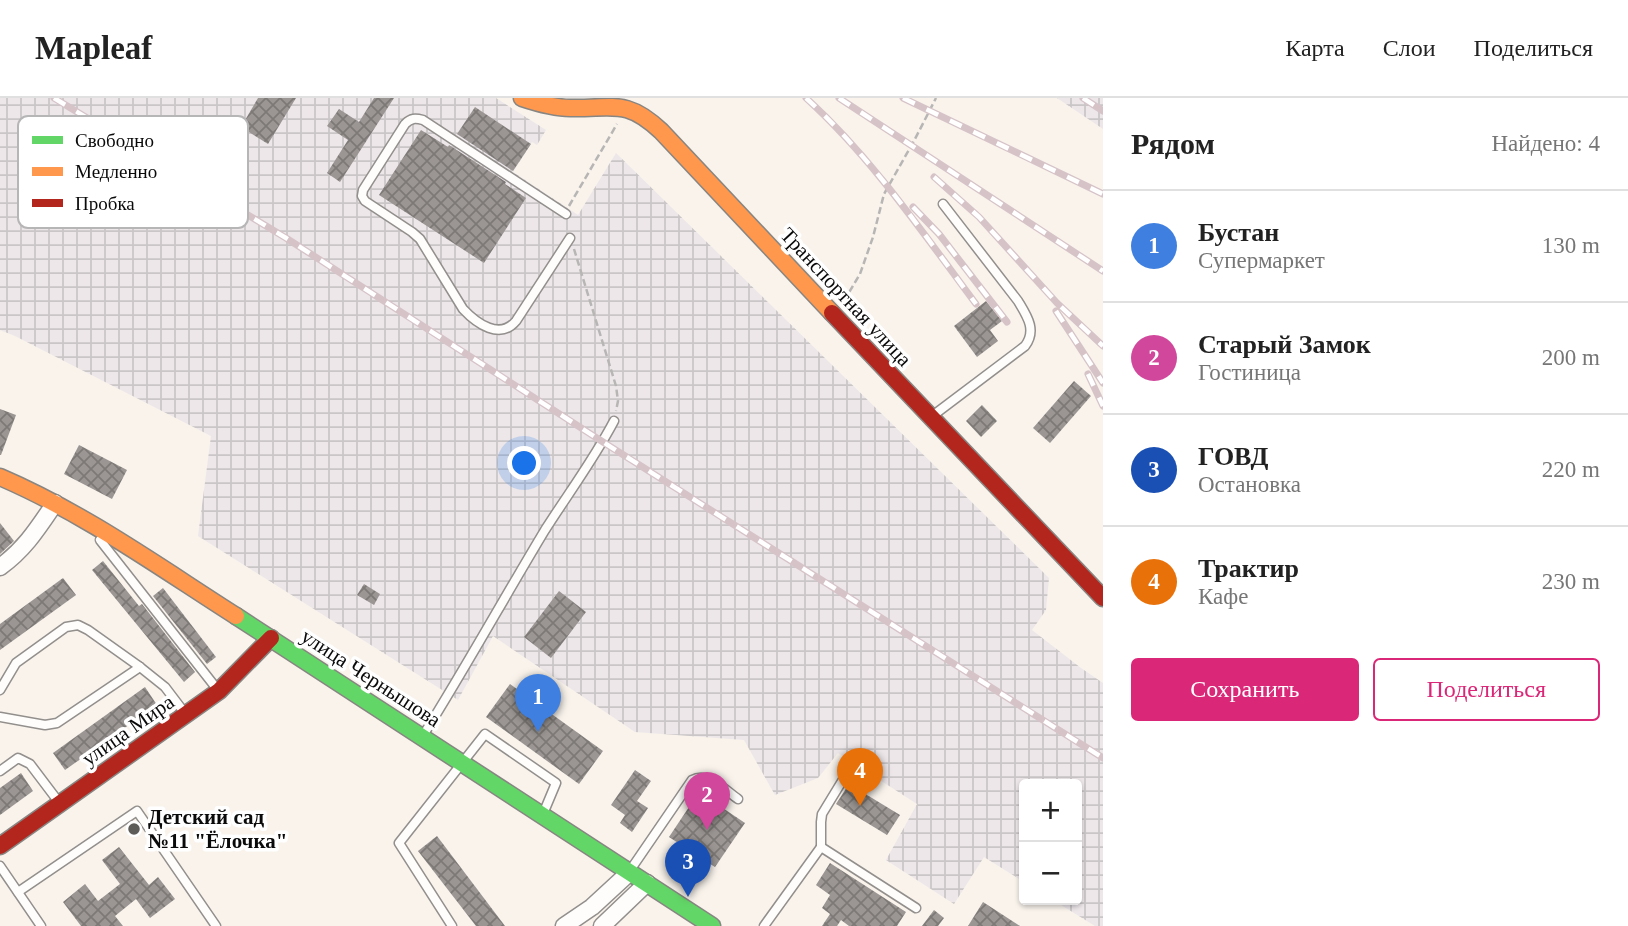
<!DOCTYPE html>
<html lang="ru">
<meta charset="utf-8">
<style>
:root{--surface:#fff;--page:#f6f6f6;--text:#222;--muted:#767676;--line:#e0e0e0;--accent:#db2777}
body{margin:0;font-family:"Times New Roman",serif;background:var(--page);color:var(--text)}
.controls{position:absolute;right:21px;bottom:21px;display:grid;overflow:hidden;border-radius:7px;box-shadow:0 2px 5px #0004}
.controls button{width:63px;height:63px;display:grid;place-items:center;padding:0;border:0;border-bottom:2px solid var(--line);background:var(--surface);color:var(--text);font:35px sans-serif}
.you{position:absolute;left:525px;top:366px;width:24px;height:24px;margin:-18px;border:5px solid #fff;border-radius:50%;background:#1a73e8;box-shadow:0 0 0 10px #1a73e833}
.badge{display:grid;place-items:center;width:46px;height:46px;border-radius:50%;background:var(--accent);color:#fff;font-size:23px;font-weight:700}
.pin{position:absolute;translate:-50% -58px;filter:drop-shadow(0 2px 4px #0008)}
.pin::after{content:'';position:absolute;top:37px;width:24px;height:21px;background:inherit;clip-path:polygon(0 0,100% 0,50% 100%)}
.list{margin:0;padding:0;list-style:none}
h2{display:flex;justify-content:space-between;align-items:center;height:91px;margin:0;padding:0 28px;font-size:30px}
h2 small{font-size:23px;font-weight:400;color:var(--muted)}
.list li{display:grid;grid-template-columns:46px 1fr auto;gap:21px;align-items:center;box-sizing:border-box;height:112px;padding:0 28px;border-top:2px solid var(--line)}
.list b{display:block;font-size:26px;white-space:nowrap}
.list p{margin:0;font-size:23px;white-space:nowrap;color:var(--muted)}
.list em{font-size:23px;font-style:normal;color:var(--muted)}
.actions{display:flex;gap:14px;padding:21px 28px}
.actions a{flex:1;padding:16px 0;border:2px solid var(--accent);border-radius:7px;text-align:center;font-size:24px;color:var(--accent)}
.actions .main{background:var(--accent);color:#fff}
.map{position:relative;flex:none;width:1103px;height:828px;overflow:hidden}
header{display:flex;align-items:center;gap:42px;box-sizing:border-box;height:98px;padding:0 35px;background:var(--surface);border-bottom:2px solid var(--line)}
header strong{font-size:33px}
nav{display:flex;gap:38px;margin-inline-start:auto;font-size:24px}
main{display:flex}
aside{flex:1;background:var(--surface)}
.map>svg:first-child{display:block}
</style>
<header>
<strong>Mapleaf</strong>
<nav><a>Карта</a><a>Слои</a><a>Поделиться</a></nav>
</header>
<main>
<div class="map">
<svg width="1103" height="828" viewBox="0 0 1103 828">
<defs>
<pattern id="industrial-grid" width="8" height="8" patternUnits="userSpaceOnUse" patternTransform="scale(1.75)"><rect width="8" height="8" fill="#ede7ea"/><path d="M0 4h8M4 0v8" fill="none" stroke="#cac5c7"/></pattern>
<pattern id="building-cross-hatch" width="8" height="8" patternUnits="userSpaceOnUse" patternTransform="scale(1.75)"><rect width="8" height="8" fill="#9b9693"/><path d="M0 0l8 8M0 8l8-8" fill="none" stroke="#7d7976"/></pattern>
</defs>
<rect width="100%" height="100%" fill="#f9f3ec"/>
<!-- industrial -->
<g fill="url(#industrial-grid)">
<polygon points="0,0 496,0 546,32 537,47 532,44 513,74 578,117 616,55 1049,480 1046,512 1032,532 1081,570 1103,585 1103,828 1095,828 1053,802 1077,802 1077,686 1024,686 1024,784 984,759 954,806 886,762 917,706 838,655 818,680 775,697 744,642 635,634 493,538 458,602 198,438 211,338 15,238 0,232"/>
<polygon points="1057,0 1103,0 1103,31"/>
</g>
<!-- building -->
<g fill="url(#building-cross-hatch)">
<polygon points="258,0 296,0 268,46 241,29"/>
<polygon points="374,0 394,0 340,84 327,75 348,42 327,28 339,11 359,24"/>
<polygon points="475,9 531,46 513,73 457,36"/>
<polygon points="421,32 448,49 449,47 506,84 505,86 526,100 484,165 379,97"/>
<polygon points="986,203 1002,223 990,232 998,243 977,259 954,228"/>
<polygon points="1074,283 1091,298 1050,345 1033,330"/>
<polygon points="982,307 997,323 981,339 966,323"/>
<polygon points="0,311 16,317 1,357 0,357"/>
<polygon points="79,347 127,372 112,401 64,376"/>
<polygon points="0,425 14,443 0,456"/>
<polygon points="103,463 139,508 142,506 195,574 184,584 92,472"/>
<polygon points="63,480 76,497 0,552 0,526"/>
<polygon points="364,486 380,496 374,507 357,497"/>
<polygon points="163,490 216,559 207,566 153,498"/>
<polygon points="559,493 586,514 551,560 524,539"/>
<polygon points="510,586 603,653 579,686 486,619"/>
<polygon points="145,589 157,607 65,672 53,655"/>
<polygon points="635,672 651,683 637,703 648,710 632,734 620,725 625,717 611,707"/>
<polygon points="21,675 33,693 0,717 0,690"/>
<polygon points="849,686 900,717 887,737 836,706"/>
<polygon points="699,694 745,725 715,769 669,739"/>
<polygon points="437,738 505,828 476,828 418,753"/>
<polygon points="119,749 149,787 158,779 175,801 150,820 136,801 115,818 123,828 81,828 63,804 85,786 98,803 120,786 102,762"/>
<polygon points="830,765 906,814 897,828 849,828 841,822 837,828 822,828 830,816 822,810 830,797 816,787"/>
<polygon points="983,804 1020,828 968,828"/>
<polygon points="934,812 944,820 938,828 922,828"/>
</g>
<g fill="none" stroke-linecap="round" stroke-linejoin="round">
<!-- lane casing -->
<g stroke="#928f8c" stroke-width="11">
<g id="lane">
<path d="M566,116l-143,-94c-8,-2 -12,-2 -18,4l-42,66 -1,6 3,5 47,31 8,7 43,70c14,15 37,31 53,12l54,-83"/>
<path d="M931,319l94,-71c12,-16 2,-30 -7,-45l-75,-97"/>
<polyline points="100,442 217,591"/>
<polyline points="0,592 16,565 66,529 78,527 88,532 140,569 165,589 184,614"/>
<polyline points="0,619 45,627 57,625 140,569"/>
<path d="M424,636c42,-67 80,-136 121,-204 23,-36 49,-71 69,-109"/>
<polyline points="0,673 18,660 30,666 58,703"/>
<polyline points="821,749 821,724 822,716 847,675"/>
<polyline points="0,768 41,828"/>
<path d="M631,771l61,-89c16,-9 33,10 46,19"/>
<polyline points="18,794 137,713 216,828"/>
<polyline points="452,828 399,745 485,636 556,685 543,716"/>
<polyline points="764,828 821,749 916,810"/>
</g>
</g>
<!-- street casing -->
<g stroke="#928f8c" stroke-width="19">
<g id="street">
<path d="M0,469c25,-18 38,-39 55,-64"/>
<polyline points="564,828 592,809 630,774"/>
<polyline points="602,828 647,785"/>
</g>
</g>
<!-- fast casing -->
<g stroke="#888682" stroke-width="19">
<polyline id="fast" points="236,518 712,828"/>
</g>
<!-- slow casing -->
<g stroke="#888682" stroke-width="19">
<g id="slow">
<path d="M522,0c15,5 32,10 48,10 43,1 56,-10 91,23l171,182"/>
<path d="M0,379c84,36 159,90 236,139"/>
</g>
</g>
<!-- jam casing -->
<g stroke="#888682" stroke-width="19">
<g id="jam">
<polyline points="832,215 1103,500"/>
<polyline points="0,748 219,593 271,540"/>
</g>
</g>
<!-- path -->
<g stroke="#b7b6b5" stroke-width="2.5" stroke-dasharray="7 3.5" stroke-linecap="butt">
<polyline points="569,108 617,26"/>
<polyline points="574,151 616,288 618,303 616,313"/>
<polyline points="844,203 860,176 873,139 884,96 915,41 936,0"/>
</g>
<!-- lane -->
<use href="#lane" stroke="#fefdfc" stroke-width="8"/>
<!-- street -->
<use href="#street" stroke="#fefdfc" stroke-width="16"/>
<!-- fast -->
<use href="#fast" stroke="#63d668" stroke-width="16"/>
<!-- slow -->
<use href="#slow" stroke="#ff974d" stroke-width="16"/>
<!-- jam -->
<use href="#jam" stroke="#b3261e" stroke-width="16"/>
<!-- rail casing -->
<g stroke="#d6c3c8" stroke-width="7">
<g id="rail">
<polyline points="54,0 286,140 603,344 1103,660"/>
<path d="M806,0c66,60 117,135 170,206"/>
<polyline points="839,0 1103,173"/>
<polyline points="903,0 1103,96"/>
<polyline points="1083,0 1103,13"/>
<polyline points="934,79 979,119 1057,205 1103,248"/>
<polyline points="913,109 939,136 1007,224"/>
<polyline points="1056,213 1103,285"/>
<polyline points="1088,276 1103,308"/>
</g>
</g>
<!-- rail -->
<use href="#rail" stroke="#fff" stroke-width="4.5" stroke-dasharray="13" stroke-linecap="butt"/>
</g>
<!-- markers -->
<circle fill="#5e5c59" stroke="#fff" stroke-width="2.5" cx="134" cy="731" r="7"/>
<g text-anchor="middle" stroke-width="7" stroke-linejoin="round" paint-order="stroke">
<!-- street labels -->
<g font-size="21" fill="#0a0a0a" stroke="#fff">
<text transform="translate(846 199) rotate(47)" y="7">Транспортная улица</text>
<text transform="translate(371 580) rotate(33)" y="7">улица Чернышова</text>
<text transform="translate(128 632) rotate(-35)" y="7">улица Мира</text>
</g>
<!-- poi labels -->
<g font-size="21" font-weight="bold" fill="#0a0a0a" stroke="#fff" text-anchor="start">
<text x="148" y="726">Детский сад<tspan x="148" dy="24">№11 "Ёлочка"</tspan></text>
</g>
</g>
<!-- legend -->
<rect x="18" y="18" width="230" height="112" rx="10" fill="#fff" stroke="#b6b6b6" stroke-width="2"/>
<rect x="32" y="38" width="31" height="8" fill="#63d668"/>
<rect x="32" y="69" width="31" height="9" fill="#ff974d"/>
<rect x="32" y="101" width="31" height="8" fill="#b3261e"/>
<g font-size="19" fill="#0a0a0a">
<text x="75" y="49">Свободно</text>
<text x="75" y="80">Медленно</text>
<text x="75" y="112">Пробка</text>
</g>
</svg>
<div class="controls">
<button>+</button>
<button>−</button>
</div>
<div class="you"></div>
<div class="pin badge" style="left:538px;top:634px;background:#3f7fe0">1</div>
<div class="pin badge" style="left:707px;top:732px;background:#d1479c">2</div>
<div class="pin badge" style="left:688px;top:799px;background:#1a4fb4">3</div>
<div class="pin badge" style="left:860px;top:708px;background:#e8710a">4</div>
</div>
<aside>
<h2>Рядом<small>Найдено: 4</small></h2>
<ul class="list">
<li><span class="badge" style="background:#3f7fe0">1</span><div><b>Бустан</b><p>Супермаркет</p></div><em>130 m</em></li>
<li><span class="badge" style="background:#d1479c">2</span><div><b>Старый Замок</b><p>Гостиница</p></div><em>200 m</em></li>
<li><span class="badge" style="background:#1a4fb4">3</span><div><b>ГОВД</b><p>Остановка</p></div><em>220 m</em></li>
<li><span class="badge" style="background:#e8710a">4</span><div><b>Трактир</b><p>Кафе</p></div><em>230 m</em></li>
</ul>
<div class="actions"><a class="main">Сохранить</a><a>Поделиться</a></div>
</aside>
</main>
